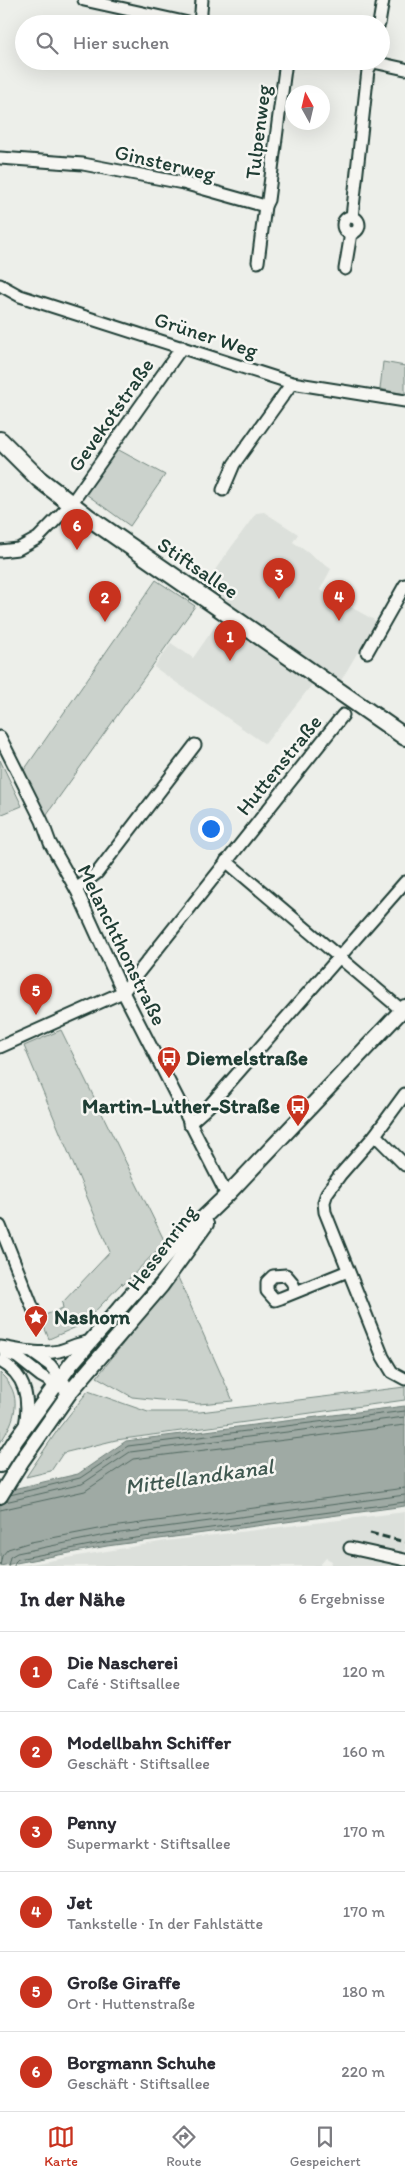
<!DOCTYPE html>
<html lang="de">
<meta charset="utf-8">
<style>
:root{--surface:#fff;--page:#f7f7f7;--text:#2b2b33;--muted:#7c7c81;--line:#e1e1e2;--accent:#c8321e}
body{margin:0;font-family:Itim,sans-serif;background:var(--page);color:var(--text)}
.compass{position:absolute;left:285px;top:85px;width:45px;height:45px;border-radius:50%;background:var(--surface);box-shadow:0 5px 20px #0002;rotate:352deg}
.you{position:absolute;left:210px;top:828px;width:18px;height:18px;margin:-12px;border:4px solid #fff;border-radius:50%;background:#1a73e8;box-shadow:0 0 0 8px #1a73e833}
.badge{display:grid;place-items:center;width:32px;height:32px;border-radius:50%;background:var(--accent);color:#fff;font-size:16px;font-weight:700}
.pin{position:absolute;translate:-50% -41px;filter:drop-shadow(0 1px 2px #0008)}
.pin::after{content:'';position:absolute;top:26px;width:18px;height:15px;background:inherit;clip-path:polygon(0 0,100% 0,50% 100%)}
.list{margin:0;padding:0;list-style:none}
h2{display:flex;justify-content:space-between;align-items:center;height:65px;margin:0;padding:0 20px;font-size:21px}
h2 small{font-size:16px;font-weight:400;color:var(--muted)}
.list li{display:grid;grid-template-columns:32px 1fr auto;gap:15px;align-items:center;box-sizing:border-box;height:80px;padding:0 20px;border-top:1px solid var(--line)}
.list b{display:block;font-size:19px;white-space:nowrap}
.list p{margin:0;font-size:16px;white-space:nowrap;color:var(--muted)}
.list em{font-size:16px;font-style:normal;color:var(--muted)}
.icon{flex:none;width:28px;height:28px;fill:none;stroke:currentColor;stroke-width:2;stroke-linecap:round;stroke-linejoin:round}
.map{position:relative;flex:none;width:405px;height:1566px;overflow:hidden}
.search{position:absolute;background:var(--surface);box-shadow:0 5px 20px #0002;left:15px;right:15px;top:15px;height:55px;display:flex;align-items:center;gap:12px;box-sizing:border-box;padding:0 18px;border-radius:28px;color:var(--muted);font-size:19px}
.sheet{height:545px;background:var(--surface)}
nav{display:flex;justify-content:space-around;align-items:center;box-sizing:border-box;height:70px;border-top:1px solid var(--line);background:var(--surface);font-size:14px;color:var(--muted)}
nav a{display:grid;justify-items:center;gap:2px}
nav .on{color:var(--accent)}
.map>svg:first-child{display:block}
</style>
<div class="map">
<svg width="405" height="1566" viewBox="0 0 405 1566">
<rect width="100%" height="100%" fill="#edefea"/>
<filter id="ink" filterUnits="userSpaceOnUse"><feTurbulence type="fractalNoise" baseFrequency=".02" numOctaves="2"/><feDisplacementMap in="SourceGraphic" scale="10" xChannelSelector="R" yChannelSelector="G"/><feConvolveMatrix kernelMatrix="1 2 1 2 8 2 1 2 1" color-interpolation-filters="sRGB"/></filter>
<g filter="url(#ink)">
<!-- built -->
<g fill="#dce0db">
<polygon points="264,512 298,534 293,542 331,569 320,590 376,621 336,689 318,677 265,744 154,667 171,643 193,658 225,612 199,592 256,513"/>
<polygon points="405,1512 405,1566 330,1566 332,1561 326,1558 319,1566 19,1566 166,1541"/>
</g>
<!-- green -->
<g fill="#cbd2cc" stroke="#758880">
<polygon points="383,362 405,366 405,394 380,389"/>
<polygon points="117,449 165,475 130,526 86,494"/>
<polygon points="156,580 195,606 42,821 20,776"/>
<polygon points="0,760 22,806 0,815"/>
<polygon points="61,1030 165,1242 123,1285 122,1283 83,1324 49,1339 40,1317 63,1308 62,1303 110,1252 24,1046"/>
<polygon points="177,1275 233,1401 199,1404 132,1397 97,1377"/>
<path d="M0,1373c24,22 16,46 0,70z"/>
<polygon points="405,1387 405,1400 116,1440 63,1453 51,1471 26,1477 59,1428 88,1391 148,1412 200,1412"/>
</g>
<!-- water -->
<polygon fill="#9faaa4" stroke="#6c7e77" points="405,1406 405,1506 107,1546 0,1566 0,1492 78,1474 126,1441"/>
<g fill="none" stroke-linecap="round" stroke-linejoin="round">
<!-- shore -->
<g stroke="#526961" stroke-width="1">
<polyline points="10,1495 80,1478 128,1446 405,1411"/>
<polyline points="5,1502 82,1484 130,1452 405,1417"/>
<polyline points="0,1510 85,1491 133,1459 405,1425"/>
<polyline points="0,1566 2,1556 8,1549 31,1542 104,1528 405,1488"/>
<polyline points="8,1566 10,1557 17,1553 105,1535 405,1495"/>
<polyline points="14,1566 15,1562 18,1559 106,1542 405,1502"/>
</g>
<!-- minor casing -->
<g stroke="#1f3d34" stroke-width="15">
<g id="minor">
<polyline points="84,0 193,24"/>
<polyline points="200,24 202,0"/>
<polyline points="379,24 383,0"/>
<polyline points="369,61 405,69"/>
<polyline points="0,158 83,164 183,183 265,206"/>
<polyline points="352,217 368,70 373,61"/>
<circle cx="351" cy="225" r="8"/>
<polyline points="258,262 265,206 268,200 286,61"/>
<polyline points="345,269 351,233"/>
<polyline points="0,285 20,296 292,383 405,401"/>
<polyline points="223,490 234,464 292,383"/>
<polyline points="0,551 18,549 38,538 71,504 182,347"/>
<polyline points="367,652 405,585"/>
<polyline points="0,737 42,821 50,843 77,891 123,992 227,1195"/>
<polyline points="226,861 405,1013"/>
<polyline points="76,889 97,873 195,745"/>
<polyline points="0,1047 123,992 343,715"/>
<polyline points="405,1094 375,1135 340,1175 327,1193 324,1202 325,1212 383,1357 392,1372 405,1379"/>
<polyline points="189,1124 208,1107 405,882"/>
<polyline points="375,1135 405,1165"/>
<polyline points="0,1226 38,1321"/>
<polyline points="296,1292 292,1282 286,1275 273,1276 267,1282 267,1291 275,1300 281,1298 348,1271"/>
<path d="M0,1347c20,3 39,8 59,4 11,-3 18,-8 30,-9"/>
<polyline points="5,1353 17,1357 41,1376 70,1392"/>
<polyline points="33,1353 50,1365 65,1384"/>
<path d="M0,1361c26,14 30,38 25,65"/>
<polyline points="350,1548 405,1560"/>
</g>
</g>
<!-- tertiary casing -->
<g stroke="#1f3d34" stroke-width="18">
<g id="tertiary">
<polyline points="0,1465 15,1441 71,1364 174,1246 227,1195 405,1007"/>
<polyline points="0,1496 21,1462 70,1392 161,1286 206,1224"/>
</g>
</g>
<!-- secondary casing -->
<g stroke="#1f3d34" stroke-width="20">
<polyline id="secondary" points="0,440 39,479 88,517 405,737"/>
</g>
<!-- minor -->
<use href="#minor" stroke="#f6f6f2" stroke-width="11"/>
<!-- tertiary -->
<use href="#tertiary" stroke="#f6f6f2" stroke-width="14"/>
<!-- secondary -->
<use href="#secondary" stroke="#f6f6f2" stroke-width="16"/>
<!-- rail -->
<polyline stroke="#1f3d34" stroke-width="3" stroke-dasharray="8 4" stroke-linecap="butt" points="370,1533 405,1542"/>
</g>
</g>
<!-- icons -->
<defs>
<g id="bus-pin" transform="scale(1.25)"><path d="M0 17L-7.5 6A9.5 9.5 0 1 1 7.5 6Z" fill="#c8321e" stroke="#f6f6f2"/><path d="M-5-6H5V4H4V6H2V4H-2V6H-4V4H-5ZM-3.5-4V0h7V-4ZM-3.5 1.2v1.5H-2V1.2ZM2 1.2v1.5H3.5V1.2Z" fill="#fff"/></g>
<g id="sight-pin" transform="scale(1.25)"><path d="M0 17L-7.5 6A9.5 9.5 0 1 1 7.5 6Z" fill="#c8321e" stroke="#f6f6f2"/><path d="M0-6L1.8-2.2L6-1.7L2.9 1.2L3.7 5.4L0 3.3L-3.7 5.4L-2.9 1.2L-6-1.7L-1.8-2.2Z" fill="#fff"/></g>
</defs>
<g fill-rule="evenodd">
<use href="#bus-pin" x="169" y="1058"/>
<use href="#bus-pin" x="298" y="1106"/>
<use href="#sight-pin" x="36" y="1317"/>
</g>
<g text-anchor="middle" stroke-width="5" stroke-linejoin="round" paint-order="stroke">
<!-- street labels -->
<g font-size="21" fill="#1f3d34" stroke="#f6f6f2">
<text transform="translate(258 132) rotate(-83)" y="7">Tulpenweg</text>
<text transform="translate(165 163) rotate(13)" y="7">Ginsterweg</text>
<text transform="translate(206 335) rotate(18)" y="7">Grüner Weg</text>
<text transform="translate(111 415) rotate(-55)" y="7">Gevekotstraße</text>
<text transform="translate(198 568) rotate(34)" y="7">Stiftsallee</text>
<text transform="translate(279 765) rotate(-51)" y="7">Huttenstraße</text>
<text transform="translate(122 945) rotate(64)" y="7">Melanchthonstraße</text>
<text transform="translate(162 1248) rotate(-53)" y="7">Hessenring</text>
</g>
<!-- poi labels -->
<g font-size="21" font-weight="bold" fill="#1f3d34" stroke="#f6f6f2" text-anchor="start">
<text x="186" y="1065">Diemelstraße</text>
<text x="280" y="1113" text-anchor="end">Martin-Luther-Straße</text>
<text x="54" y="1324">Nashorn</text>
</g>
<!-- water labels -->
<g font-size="22" font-style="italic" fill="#3f5850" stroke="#f6f6f2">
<text transform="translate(199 1476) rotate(-8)" y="8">Mittellandkanal</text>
</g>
</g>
</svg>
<svg class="compass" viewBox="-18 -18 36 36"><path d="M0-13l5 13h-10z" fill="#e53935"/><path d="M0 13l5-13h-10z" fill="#7c7c81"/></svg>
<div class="you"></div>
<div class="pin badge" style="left:230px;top:661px">1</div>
<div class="pin badge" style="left:105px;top:622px">2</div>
<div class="pin badge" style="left:279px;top:599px">3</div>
<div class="pin badge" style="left:339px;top:621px">4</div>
<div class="pin badge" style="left:36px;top:1015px">5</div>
<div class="pin badge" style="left:77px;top:550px">6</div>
<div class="search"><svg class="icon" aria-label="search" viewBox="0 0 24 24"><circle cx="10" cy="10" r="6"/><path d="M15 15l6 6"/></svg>Hier suchen</div>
</div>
<section class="sheet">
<h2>In der Nähe<small>6 Ergebnisse</small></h2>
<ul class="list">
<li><span class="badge">1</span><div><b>Die Nascherei</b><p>Café · Stiftsallee</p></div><em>120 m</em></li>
<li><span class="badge">2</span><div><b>Modellbahn Schiffer</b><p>Geschäft · Stiftsallee</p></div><em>160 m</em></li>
<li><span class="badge">3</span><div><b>Penny</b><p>Supermarkt · Stiftsallee</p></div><em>170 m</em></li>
<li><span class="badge">4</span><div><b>Jet</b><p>Tankstelle · In der Fahlstätte</p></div><em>170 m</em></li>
<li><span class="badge">5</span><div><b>Große Giraffe</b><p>Ort · Huttenstraße</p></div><em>180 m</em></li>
<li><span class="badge">6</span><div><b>Borgmann Schuhe</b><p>Geschäft · Stiftsallee</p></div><em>220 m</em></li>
</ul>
</section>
<nav>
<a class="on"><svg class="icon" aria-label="map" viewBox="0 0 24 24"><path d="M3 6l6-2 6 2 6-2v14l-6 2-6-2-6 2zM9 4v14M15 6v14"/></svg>Karte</a>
<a><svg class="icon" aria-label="directions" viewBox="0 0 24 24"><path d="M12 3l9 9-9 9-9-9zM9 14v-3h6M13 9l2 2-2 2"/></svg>Route</a>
<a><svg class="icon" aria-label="saved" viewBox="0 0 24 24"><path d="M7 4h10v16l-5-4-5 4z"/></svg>Gespeichert</a>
</nav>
